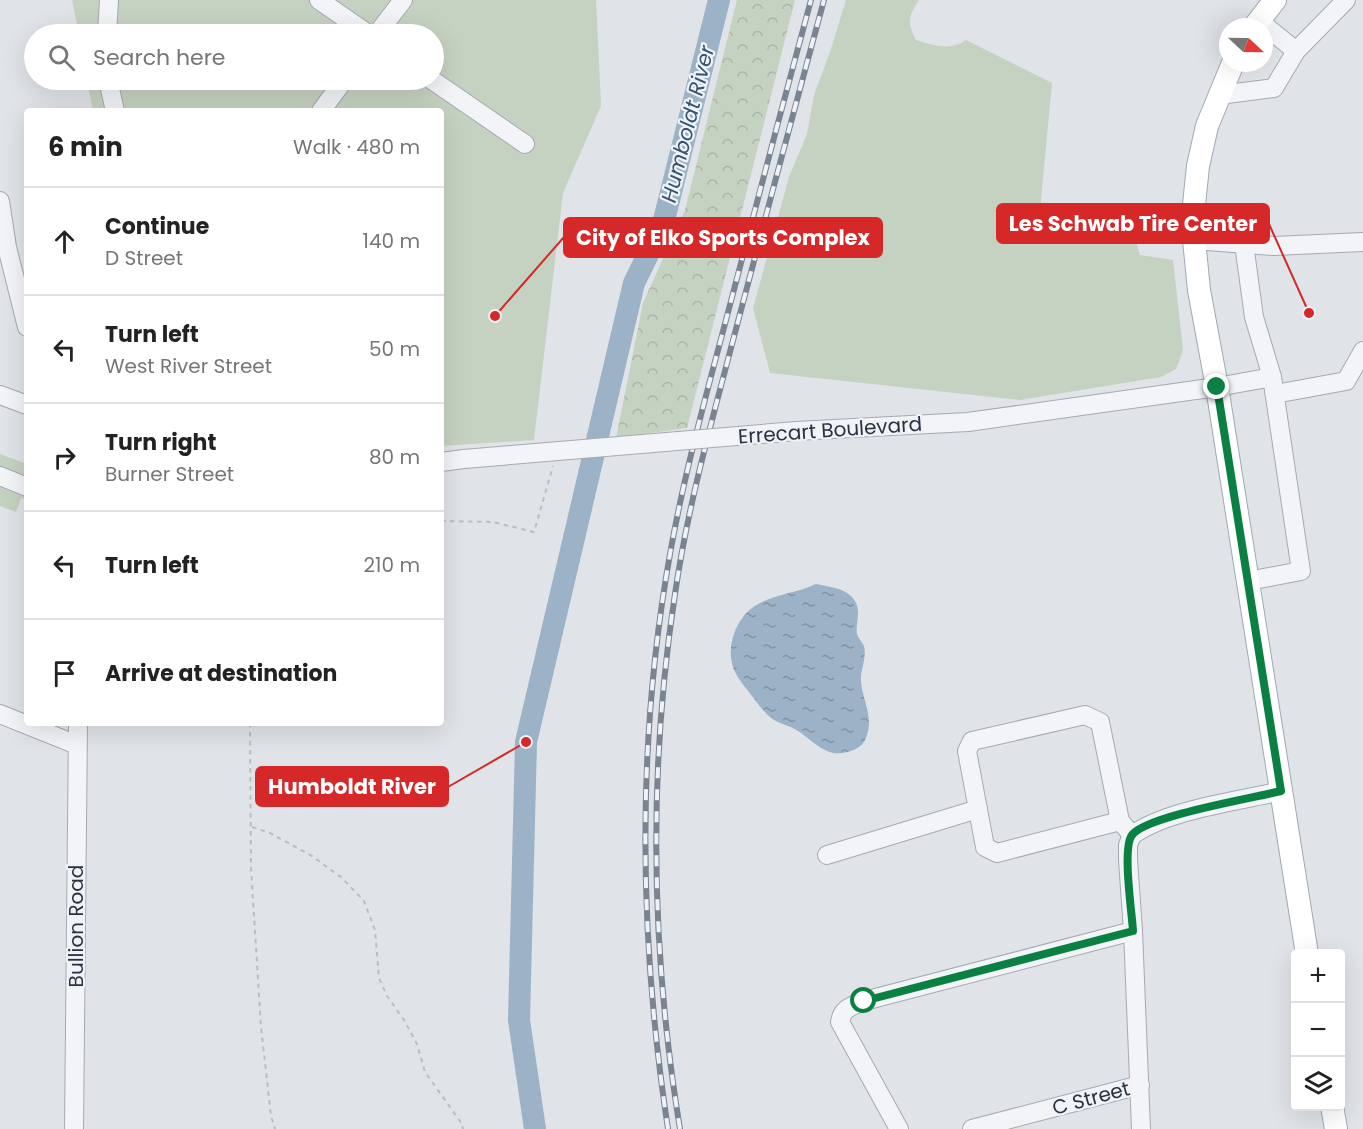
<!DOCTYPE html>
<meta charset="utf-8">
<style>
:root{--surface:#fff;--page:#f6f6f6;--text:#222;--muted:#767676;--line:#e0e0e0}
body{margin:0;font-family:Poppins,sans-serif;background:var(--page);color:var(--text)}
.controls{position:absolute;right:18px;bottom:18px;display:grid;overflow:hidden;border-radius:6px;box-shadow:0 6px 24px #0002}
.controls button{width:54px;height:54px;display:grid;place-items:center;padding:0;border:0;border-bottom:2px solid var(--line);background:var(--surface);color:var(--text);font:30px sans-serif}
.compass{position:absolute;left:1219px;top:18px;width:54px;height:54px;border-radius:50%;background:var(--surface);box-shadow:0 6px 24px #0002;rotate:112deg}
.stop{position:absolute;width:18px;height:18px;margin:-14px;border:4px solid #0b8043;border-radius:50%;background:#fff}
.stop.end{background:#0b8043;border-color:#fff;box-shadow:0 2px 6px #0008}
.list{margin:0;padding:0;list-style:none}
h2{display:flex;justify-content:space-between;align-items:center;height:78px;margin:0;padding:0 24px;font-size:26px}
h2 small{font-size:20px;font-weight:400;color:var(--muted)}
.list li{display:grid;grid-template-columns:39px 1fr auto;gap:18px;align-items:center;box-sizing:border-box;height:108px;padding:0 24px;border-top:2px solid var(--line)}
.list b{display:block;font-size:22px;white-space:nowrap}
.list p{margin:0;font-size:20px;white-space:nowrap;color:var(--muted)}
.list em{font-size:20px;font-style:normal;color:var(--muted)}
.icon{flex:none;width:33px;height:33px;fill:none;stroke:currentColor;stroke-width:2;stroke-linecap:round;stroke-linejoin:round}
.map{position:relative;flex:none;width:1363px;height:1129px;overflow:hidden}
.search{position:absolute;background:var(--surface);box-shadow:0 6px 24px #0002;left:24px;top:24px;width:420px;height:66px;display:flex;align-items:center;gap:15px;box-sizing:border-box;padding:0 21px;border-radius:33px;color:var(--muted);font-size:22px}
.panel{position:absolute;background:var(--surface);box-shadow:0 6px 24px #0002;left:24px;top:108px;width:420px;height:618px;border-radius:6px}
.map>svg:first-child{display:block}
</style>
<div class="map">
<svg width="1363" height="1129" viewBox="0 0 1363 1129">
<defs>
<pattern id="forest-crowns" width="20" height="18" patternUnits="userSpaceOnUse" patternTransform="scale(1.5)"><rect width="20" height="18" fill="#c6d2c1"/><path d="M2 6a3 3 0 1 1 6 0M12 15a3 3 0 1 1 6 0" fill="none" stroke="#aab5a7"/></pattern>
<pattern id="water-ripples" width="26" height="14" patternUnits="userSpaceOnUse" patternTransform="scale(1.5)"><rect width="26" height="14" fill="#9cb3c7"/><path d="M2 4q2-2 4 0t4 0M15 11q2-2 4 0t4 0" fill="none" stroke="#7f92a3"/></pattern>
</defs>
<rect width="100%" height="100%" fill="#e0e3e8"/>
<!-- green -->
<g fill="#c6d2c1">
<polygon points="72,0 596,0 601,106 563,193 534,440 441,446 441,111 93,111 87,80 434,80 434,34 79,34"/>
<path d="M846,0h73c-11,17 -12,22 -3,40 19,6 33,11 50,0l86,43 -13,138 93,7 8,27 33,5 10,90 -7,19 -15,8 -141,23 -250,-27 -17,-65 36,-131 18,-43 7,-39 16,-43z"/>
<polygon points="0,454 27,464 27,500 21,498 16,512 0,506"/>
</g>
<!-- forest -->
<polygon fill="url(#forest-crowns)" points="737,0 795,0 687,428 616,438 643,303 685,210"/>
<!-- water -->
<path fill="url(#water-ripples)" d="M816,584c14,3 33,4 40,19 5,11 -1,21 1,31 1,4 5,8 7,12 3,13 -4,24 -3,36 2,20 14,37 4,58 -3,8 -15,12 -23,13 -17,3 -30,-13 -44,-22 -7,-5 -17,-7 -24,-11 -9,-6 -16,-16 -22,-24 -6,-8 -14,-17 -18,-26 -7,-17 -2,-39 9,-53 18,-23 48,-21 73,-33z"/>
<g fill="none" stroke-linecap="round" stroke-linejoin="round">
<!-- river -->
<polyline stroke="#9cb3c7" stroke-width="22" points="535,1129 519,1020 526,742 634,283 663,224 719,0"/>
<!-- minor casing -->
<g stroke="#a5aab2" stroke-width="20">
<g id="minor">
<polyline points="319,0 368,34"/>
<polyline points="1258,20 1296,51"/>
<polyline points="107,34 109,0"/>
<polyline points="377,34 403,0"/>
<polyline points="108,80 115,111"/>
<polyline points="432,80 525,144"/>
<polyline points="1219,95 1274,88 1296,51 1346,0"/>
<polyline points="321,111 344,80"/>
<polyline points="0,201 7,247 27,327"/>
<polyline points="1194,240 1274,246 1363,242"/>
<polyline points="1244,244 1254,317 1272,377 1301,571 1248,581"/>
<polyline points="1275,394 1346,381 1363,351"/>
<polyline points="0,395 27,405"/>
<polyline points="796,431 968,422 1217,387 1272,377"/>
<polyline points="441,462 464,459"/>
<polyline points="0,476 27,487"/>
<polyline points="0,714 77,745"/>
<polyline points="1120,821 997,853 985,847 967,751 972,741 1085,715 1100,722 1120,821 1132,835"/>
<polyline points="1132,835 1128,845 1128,860 1133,931 1141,1129"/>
<path d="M1132,835c38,-26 103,-33 149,-44"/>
<polyline points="827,855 978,809"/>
<polyline points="74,1129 78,723"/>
<path d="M899,1129l-59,-107c2,-14 12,-16 24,-21l269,-70"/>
<polyline points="972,1129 1140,1085"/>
</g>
</g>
<!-- major casing -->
<g stroke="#9fa9b3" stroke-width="24">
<g id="major">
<polyline points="1254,27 1275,0"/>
<polyline points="1233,63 1207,126 1198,166 1193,214 1194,240 1199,290 1217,387 1307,954"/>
<polyline points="1332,1106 1336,1129"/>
</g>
</g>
<!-- path -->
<g stroke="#babec3" stroke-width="2" stroke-dasharray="4.5 4.5" stroke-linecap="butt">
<polyline points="441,521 493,522 534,532 553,466"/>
<polyline points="250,723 251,868 261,1027 271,1116 275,1129"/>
<polyline points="252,827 270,833 312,856 342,878 364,901 375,930 379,978 387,996 404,1020 417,1044 425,1072 462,1124 463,1129"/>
</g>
<!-- minor -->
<use href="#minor" stroke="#f2f4f7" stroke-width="18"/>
<!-- major -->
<use href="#major" stroke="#fff" stroke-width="22"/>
<!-- rail casing -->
<g stroke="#7a8491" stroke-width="6">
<g id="rail">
<path d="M668,1129c-29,-191 -32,-384 2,-575 15,-85 39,-169 61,-253 26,-100 53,-201 80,-301"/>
<path d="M680,1129c-29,-177 -32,-358 -5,-535 13,-90 38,-177 61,-265 29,-110 58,-219 88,-329"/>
</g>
</g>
<!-- rail -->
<use href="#rail" stroke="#eff2f6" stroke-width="4" stroke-dasharray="11" stroke-linecap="butt"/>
<!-- minor-bridge casing -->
<g stroke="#a5aab2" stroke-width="20" stroke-linecap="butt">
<polyline id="minor-bridge" points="464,459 796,431"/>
</g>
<!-- minor-bridge -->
<use href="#minor-bridge" stroke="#f2f4f7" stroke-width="18"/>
</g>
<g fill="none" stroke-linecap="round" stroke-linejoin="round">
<!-- route -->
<path stroke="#0b8043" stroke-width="8" d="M864,1001l269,-70c-1,-18 -11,-83 -1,-96 14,-19 121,-37 149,-44l-64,-404"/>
</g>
<g text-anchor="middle" stroke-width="4.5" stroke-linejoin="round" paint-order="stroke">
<!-- street labels -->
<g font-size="20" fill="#29323f" stroke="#eff2f6">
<text transform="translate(830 430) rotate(-4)" y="7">Errecart Boulevard</text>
<text transform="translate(76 926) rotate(-90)" y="7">Bullion Road</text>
<text transform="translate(1091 1098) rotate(-15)" y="7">C Street</text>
</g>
<!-- water labels -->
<g font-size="21" font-style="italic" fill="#355371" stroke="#eff2f6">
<text transform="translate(688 124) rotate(-76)" y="7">Humboldt River</text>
</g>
</g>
<!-- callouts -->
<path fill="none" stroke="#d62828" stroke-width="2" d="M1309 313L1269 224M495 316L564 237M526 742L448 787"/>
<g fill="#d62828" stroke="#eff2f6" stroke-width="2">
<circle cx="1309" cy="313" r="6"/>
<circle cx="495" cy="316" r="6"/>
<circle cx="526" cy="742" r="6"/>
</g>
<g fill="#d62828" stroke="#d62828" stroke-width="2">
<rect x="997" y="204" width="272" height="39" rx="6"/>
<rect x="564" y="218" width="318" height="39" rx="6"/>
<rect x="256" y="767" width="192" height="39" rx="6"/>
</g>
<g font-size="21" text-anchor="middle" font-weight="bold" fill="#fff">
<text x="1133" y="231">Les Schwab Tire Center</text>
<text x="723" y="245">City of Elko Sports Complex</text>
<text x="352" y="794">Humboldt River</text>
</g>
</svg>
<div class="controls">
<button>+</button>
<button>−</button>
<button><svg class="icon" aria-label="layers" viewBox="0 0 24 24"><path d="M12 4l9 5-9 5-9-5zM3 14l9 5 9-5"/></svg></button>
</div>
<svg class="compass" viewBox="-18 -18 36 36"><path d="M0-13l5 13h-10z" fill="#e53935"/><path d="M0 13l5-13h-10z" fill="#767676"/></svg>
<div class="stop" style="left:864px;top:1001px"></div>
<div class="stop end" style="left:1217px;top:387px"></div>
<div class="search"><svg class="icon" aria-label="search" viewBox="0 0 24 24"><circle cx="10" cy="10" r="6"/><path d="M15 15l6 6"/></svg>Search here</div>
<section class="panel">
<h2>6 min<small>Walk · 480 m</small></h2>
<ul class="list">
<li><svg class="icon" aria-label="ahead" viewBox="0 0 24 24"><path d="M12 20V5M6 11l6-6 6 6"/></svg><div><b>Continue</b><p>D Street</p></div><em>140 m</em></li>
<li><svg class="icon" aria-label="left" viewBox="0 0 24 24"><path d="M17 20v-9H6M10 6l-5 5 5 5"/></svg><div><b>Turn left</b><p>West River Street</p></div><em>50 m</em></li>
<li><svg class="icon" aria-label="right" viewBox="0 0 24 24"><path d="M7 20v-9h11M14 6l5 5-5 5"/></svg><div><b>Turn right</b><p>Burner Street</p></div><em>80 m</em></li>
<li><svg class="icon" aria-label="left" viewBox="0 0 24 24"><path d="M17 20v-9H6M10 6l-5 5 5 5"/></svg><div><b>Turn left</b></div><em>210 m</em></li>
<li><svg class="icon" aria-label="arrive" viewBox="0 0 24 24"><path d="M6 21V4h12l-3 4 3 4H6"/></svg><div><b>Arrive at destination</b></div></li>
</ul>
</section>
</div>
